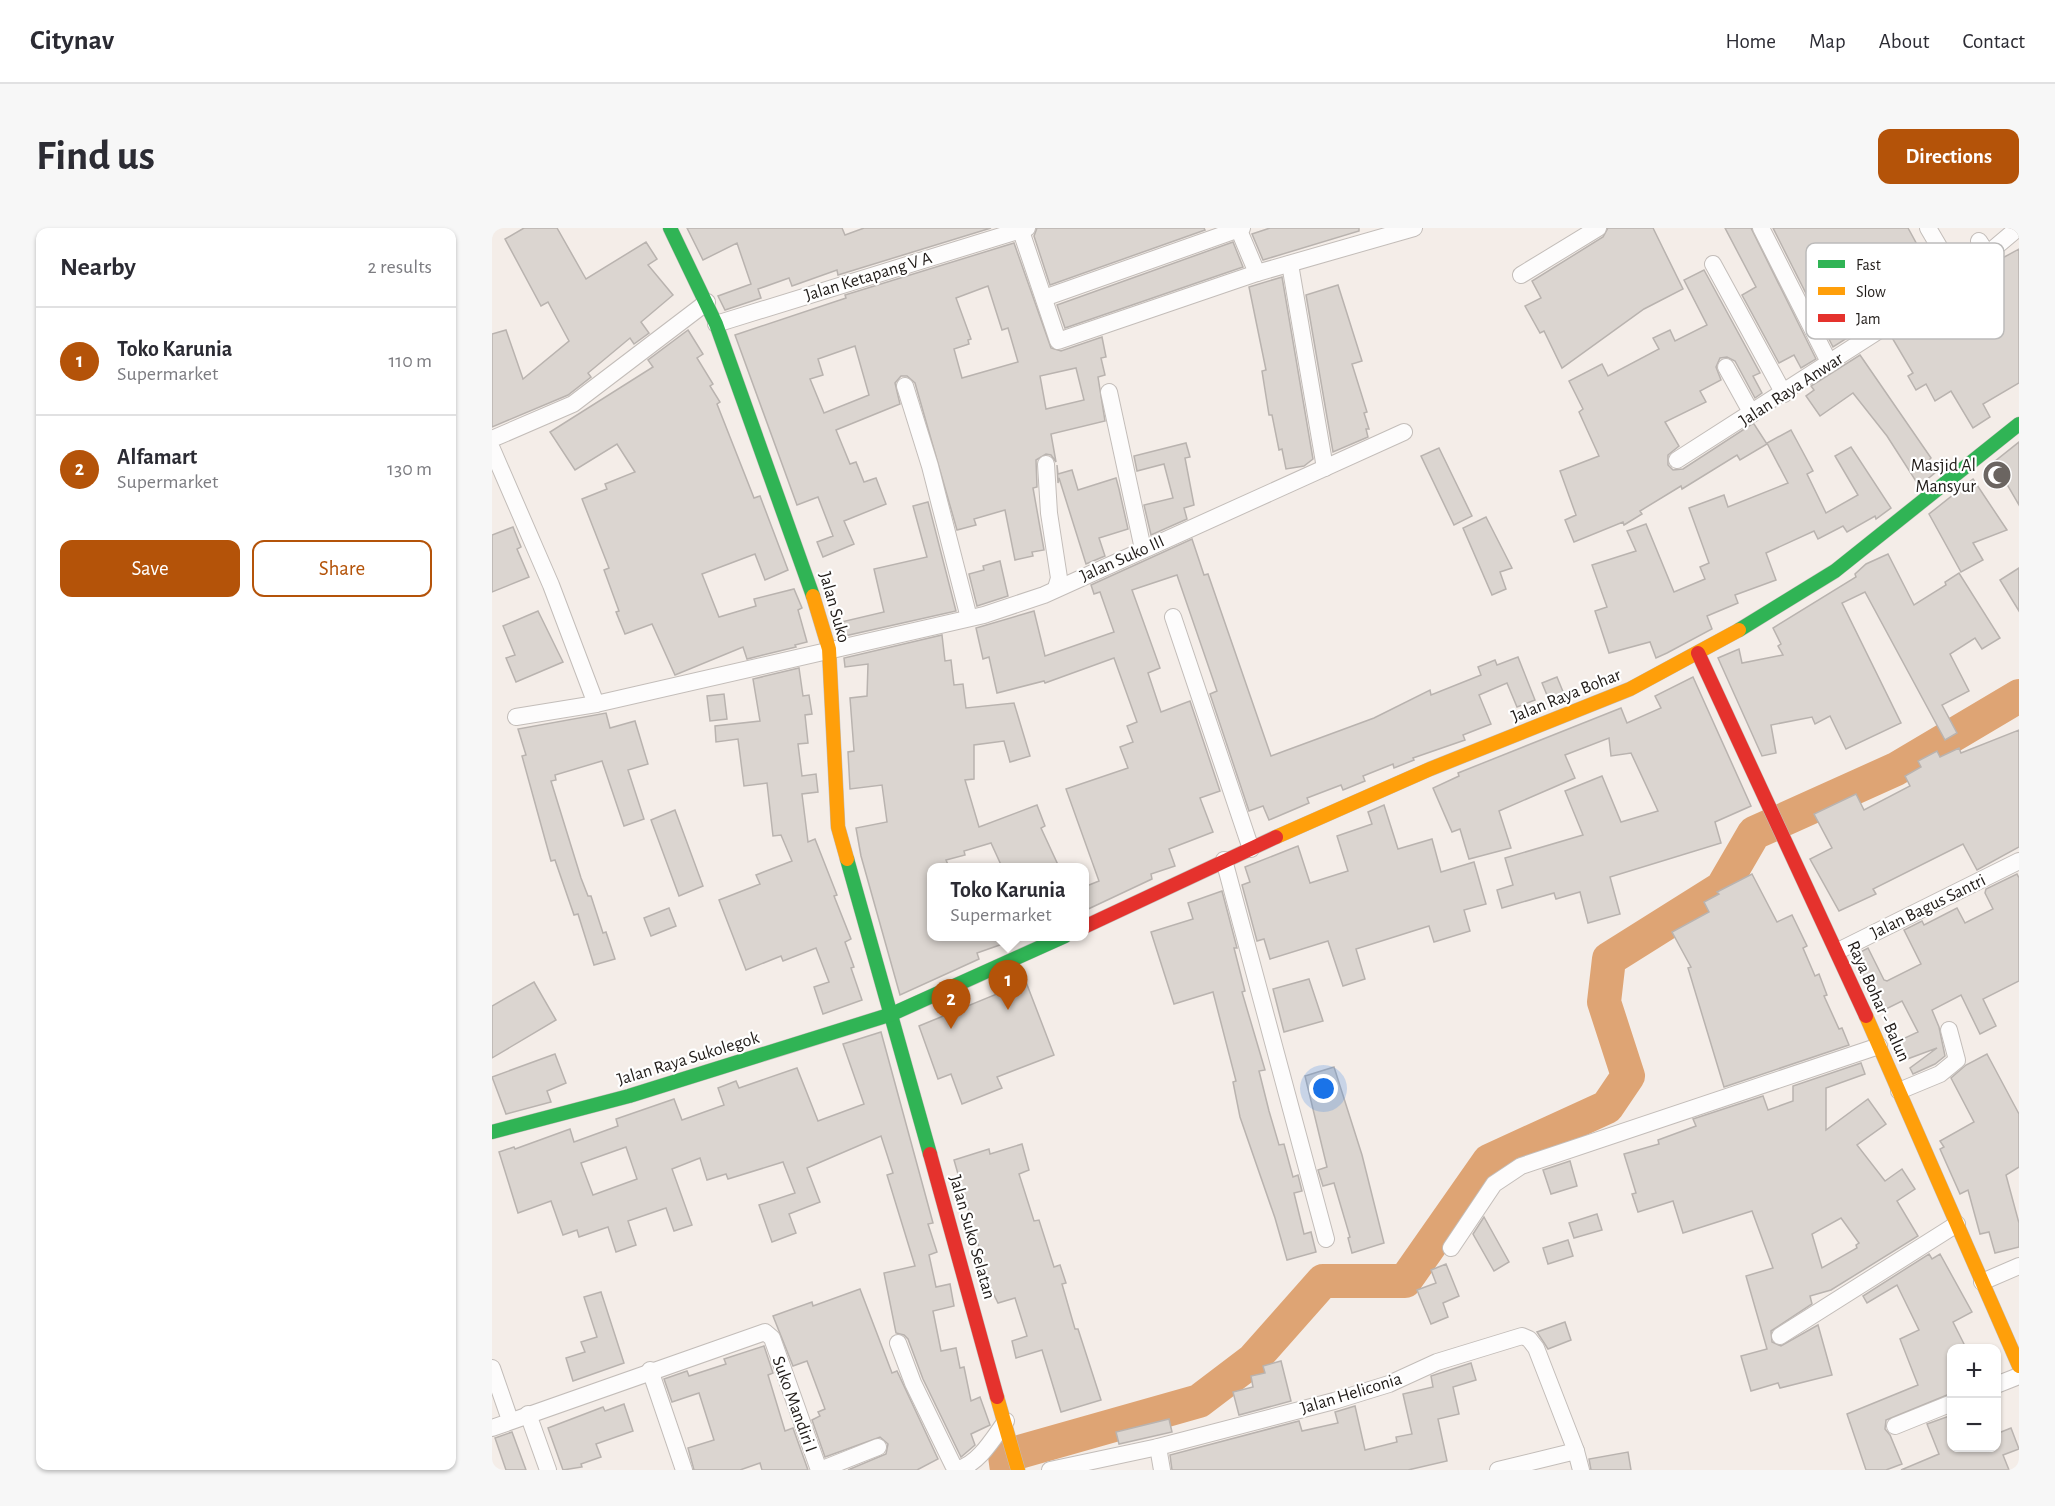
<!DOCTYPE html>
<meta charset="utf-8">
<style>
:root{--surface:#fff;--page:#f7f7f7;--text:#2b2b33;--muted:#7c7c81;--line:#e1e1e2;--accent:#b45309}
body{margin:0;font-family:"Alegreya Sans",sans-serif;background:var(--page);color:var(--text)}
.controls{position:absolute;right:18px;bottom:18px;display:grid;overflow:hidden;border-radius:12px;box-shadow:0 2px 4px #0004}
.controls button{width:54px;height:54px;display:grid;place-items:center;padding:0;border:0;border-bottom:2px solid var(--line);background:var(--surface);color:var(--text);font:30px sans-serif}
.you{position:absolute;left:832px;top:861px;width:21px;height:21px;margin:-15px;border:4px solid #fff;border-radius:50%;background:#1a73e8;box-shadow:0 0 0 9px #1a73e833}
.badge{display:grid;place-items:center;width:39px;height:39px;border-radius:50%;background:var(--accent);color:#fff;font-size:20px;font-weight:700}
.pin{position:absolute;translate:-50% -50px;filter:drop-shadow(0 2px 3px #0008)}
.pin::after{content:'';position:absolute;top:32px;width:21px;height:18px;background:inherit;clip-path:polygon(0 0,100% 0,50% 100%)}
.popup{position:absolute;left:435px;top:635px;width:162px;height:78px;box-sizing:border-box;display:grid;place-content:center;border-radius:12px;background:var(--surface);filter:drop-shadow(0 2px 4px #0005);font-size:20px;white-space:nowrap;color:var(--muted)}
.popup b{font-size:22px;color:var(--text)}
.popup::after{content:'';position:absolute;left:50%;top:100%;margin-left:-12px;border:12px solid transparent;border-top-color:var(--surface)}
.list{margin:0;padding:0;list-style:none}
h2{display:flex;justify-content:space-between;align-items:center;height:78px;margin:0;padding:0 24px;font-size:26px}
h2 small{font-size:20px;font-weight:400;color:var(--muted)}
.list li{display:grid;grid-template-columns:39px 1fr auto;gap:18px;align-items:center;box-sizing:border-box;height:108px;padding:0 24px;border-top:2px solid var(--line)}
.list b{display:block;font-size:22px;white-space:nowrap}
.list p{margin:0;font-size:20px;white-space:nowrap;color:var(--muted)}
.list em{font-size:20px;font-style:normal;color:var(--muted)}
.actions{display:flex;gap:12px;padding:18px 24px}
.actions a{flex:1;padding:14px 0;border:2px solid var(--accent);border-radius:12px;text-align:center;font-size:21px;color:var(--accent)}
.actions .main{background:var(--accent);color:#fff}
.map{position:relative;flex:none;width:1527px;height:1242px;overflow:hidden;border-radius:12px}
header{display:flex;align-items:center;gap:36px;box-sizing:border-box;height:84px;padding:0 30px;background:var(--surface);border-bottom:2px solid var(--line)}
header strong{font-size:28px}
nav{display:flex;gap:33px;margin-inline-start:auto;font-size:21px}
.intro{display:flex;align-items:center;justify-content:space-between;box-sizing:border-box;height:144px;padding:0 36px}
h1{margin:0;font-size:42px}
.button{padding:15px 27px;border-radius:12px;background:var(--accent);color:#fff;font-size:21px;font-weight:700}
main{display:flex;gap:36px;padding:0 36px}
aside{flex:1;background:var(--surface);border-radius:12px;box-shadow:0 2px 4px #0004}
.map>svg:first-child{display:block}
</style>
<header>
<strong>Citynav</strong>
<nav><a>Home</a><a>Map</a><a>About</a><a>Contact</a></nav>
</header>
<div class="intro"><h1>Find us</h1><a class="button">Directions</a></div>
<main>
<aside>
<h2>Nearby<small>2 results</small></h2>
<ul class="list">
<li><span class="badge">1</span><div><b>Toko Karunia</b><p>Supermarket</p></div><em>110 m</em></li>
<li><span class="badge">2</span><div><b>Alfamart</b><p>Supermarket</p></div><em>130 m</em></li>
</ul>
<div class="actions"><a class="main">Save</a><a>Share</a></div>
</aside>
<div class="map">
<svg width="1527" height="1242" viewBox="0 0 1527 1242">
<rect width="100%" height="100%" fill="#f4ede8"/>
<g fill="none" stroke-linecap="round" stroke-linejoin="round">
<!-- river -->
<polyline stroke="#dea474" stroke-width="34" points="515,1242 513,1228 707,1173 761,1132 831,1053 913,1053 997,933 1115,879 1136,848 1112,774 1117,731 1230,660 1262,605 1404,541 1527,468"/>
</g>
<!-- building -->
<g fill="#dbd5d0" stroke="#b9b3af" stroke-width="1.5" fill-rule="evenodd">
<polygon points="32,0 65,0 94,51 154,14 165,31 156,37 181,67 149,94 157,105 142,116 138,110 96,145 99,149 76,167 0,199 0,106 14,102 31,151 77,113 56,74 49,78 13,11"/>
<polygon points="195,0 350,0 353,7 372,0 499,0 346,47 345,42 300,58 297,50 266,61 269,70 233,82 226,68 259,56 245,15 211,32"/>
<polygon points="545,0 712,0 713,2 558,57 542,8"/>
<polygon points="778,0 867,0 867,3 771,32 760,6"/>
<polygon points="1116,0 1161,0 1191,61 1152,81 1070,140 1052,103 1048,105 1033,78 1049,70 1040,53 1111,9"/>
<polygon points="1233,0 1259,0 1324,131 1309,140 1302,127 1287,135 1250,67 1264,59"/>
<polygon points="1281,0 1416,0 1445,53 1404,79 1398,69 1364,87 1371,100 1341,119"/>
<polygon points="741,14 751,39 573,100 565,77"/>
<path d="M522,15l37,105 10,3 41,-14 4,20 -5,1 4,17 -7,2 7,44 -54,13 5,28 -5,-7 -5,-1 -10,6 1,27 -4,1 11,62 -12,2 1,4 -18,4 -10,-50 -31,9 2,6 -19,5 -42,-147 -8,-7h-6l-6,7 5,21 -64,26 14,34 6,-2 8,20 12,-4 10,26 -42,17 10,23 -31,13 -6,-15 16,-6 -15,-39 -21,8 -62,-170 111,-37 -1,-3zM496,58l14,44 6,-2 10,34 -56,16 -8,-29 15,-5 -1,-4 3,-1 -15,-41zM363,118l14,49 -45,18 -14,-34 13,-4 -5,-16zM584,140l8,32 -38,9 -6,-33z"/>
<polygon points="1527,21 1527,155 1491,176 1498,189 1481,200 1459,163 1443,173 1434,156 1424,162 1416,148 1421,145 1399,108 1490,48 1489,45 1505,33"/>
<polygon points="1212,42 1268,145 1261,148 1270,165 1263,170 1243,133 1235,129 1228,130 1224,139 1229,152 1208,163 1214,174 1173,194 1187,218 1176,227 1176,237 1181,242 1191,241 1260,196 1262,196 1275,216 1248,232 1245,227 1190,261 1189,258 1148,283 1150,286 1132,297 1131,294 1082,314 1073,292 1084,287 1068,243 1107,228 1087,184 1091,181 1077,153 1110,136 1116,148 1167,121 1161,110 1178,102 1183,113 1215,97 1192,52"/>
<polygon points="790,49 821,231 812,238 794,241 790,221 787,222 780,187 777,187 770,143 774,142 757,59"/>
<polygon points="846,57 870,133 860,136 875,184 872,185 877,201 874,201 876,209 841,224 814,67"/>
<polygon points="196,102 211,126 205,130 221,156 218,158 228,174 225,176 262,270 268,268 296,342 273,352 263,326 210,346 227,389 264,378 262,371 302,361 310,380 306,382 315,414 303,417 304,419 255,431 251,419 183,447 160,396 133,406 124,384 127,383 112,342 117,340 90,271 115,261 113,256 143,244 125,216 83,242 58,204 161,139 156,132"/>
<polygon points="1368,127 1439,230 1437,232 1444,244 1427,258 1395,208 1361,165 1328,188 1314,168 1322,162 1319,158"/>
<polygon points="1299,202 1321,243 1315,246 1334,285 1366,267 1343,228 1359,219 1399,280 1384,291 1383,288 1355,304 1351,298 1326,311 1322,303 1274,325 1284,352 1243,367 1246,375 1215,388 1220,401 1175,425 1164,430 1158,414 1117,425 1103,383 1115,379 1100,337 1144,323 1135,303 1154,296 1182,364 1213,351 1208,339 1217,335 1197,280 1232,267 1236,279 1296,255 1275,215"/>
<polygon points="1527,214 1527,277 1502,234"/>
<polygon points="694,215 698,229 693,230 702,277 692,280 695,291 659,307 652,277 681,270 672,236 645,243 642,228"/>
<polygon points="947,220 980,288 962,297 929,228"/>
<polygon points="565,237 566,246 580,242 586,262 624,250 627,261 636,301 607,310 613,328 594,336 567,250 566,255"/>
<polygon points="1481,251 1515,302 1481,315 1491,332 1469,344 1437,286"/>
<polygon points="436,274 464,383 348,409 345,395 392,384 382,341 435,329 421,278"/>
<polygon points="994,289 1020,340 1008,344 1014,361 1000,367 971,300"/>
<polygon points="21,299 29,319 25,321 37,349 0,364 0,307"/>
<polygon points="700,311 712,347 716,346 779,528 882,490 938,462 939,467 989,447 986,439 1003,432 1005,437 1026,429 1043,472 1025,479 1015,455 987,467 999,496 971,507 973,512 921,530 922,532 902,540 901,536 871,548 873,553 851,562 849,557 815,570 817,575 777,592 771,578 757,583 718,466 725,463 685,347 640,362 668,440 656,445 669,484 698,473 728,563 708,570 721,604 677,621 683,638 659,646 660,651 592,683 592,659 607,653 574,561 636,540 628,519 641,514 635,498 645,494 622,430 553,455 552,453 505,465 497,429 491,431 484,400 542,383 553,428 622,404 608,364 602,366 599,357"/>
<polygon points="1396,326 1422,377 1454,357 1453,354 1467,345 1508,410 1490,421 1483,410 1458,426 1477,463 1450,477 1465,505 1453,512 1373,364 1350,375 1409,495 1354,521 1338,488 1323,496 1320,489 1279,497 1284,525 1270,528 1226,430 1247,421 1250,435 1291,427 1286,418 1289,416 1281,400 1364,349 1363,346 1374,336"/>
<polygon points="508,333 516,368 485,378 477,346 492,342 491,338"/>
<polygon points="1527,340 1527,383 1508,352"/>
<polygon points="46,383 71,434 24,454 14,430 23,427 11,398"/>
<polygon points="450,407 453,433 459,432 462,457 471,456 474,480 522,475 538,528 518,534 512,513 482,517 482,551 473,552 487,599 545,577 553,598 549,600 567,639 510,639 499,615 472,623 473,627 454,632 457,639 440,639 440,708 525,708 525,711 485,725 487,731 408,767 369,628 364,600 395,594 390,557 358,561 356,524 362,523 358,470 375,468 376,436 353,439 352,430"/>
<polygon points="307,440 311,468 317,467 320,486 313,487 316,515 306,516 310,548 324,546 326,564 310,566 316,614 323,611 345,667 342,668 359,711 353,714 362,739 359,740 370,772 331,786 322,759 337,754 324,720 291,733 289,728 254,742 227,672 268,656 264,647 300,633 289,607 281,608 275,555 252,558 246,511 224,514 223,498 268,493 261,451"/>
<polygon points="1065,449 1072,466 1057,472 1050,455"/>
<polygon points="1201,449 1259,578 1223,594 1229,615 1118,649 1128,686 1096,695 1088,664 1064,671 1062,665 1010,680 1005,662 1021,657 1013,630 1091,607 1073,563 1110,548 1129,594 1166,583 1139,525 1119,528 1117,510 1073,527 1083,550 1007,583 1019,620 977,631 968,601 960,604 941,560 967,548 966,545 1129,480 1135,495 1169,480 1163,468"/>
<polygon points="232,466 235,491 218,493 215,468"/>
<polygon points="114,485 118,500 143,493 156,536 136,542 152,591 132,598 110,533 63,547 64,552 59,553 89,650 96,668 99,668 111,705 114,704 123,731 102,737 86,686 82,687 63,632 59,633 30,528 34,527 26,501"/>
<polygon points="1527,502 1527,619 1485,642 1471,616 1381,661 1384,666 1347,683 1318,631 1340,620 1322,586 1364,566 1372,582 1418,558 1413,548 1429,539 1426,533 1445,523 1448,529 1467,520 1469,525"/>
<polygon points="892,577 906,621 940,611 949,644 982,634 994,676 972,682 978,703 942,714 937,698 864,721 873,751 851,758 836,713 778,731 772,711 765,713 750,657 758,654 753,639 806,618 818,655 856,643 845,608 880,596 876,584"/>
<polygon points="183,582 211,658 187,668 159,592"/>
<polygon points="1260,646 1285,694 1300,687 1315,718 1311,720 1323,748 1327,746 1335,767 1332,768 1347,801 1350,800 1357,817 1232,859 1196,740 1199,739 1180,704 1217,684 1212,674 1227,666 1225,664"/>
<polygon points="1525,646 1527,650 1527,753 1491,771 1504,798 1488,806 1469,767 1440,782 1447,799 1453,828 1443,836 1421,846 1418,840 1445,820 1410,833 1402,815 1426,804 1410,773 1388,784 1363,727 1376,720 1392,752 1395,753 1429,736 1412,702 1430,693 1432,697 1465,680 1473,695 1501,681 1493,665 1494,661"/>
<polygon points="730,663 745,720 742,720 753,763 750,764 773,842 767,843 777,883 787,917 792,916 801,949 806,947 810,963 802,965 812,1006 819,1004 824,1024 795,1032 783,990 748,889 741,854 744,853 721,764 682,776 659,704 701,691 696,675"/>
<polygon points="177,680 184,698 159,708 152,690"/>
<polygon points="817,751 831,793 792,804 781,761"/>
<polygon points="42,754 64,792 0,830 0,778"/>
<polygon points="534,754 562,827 505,849 510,860 470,876 459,846 446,851 427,798"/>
<path d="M389,804l52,191 -5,1 9,28 -8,3 7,32 14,-3 4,22 -21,5 8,40 15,-3 4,20 4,-1 7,34 9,-4 10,28 -19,9 4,11 -14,12 -38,-78 -15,-40 -4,-4 -8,-2 -12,-60 31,-7 -28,-91 6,-2 -12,-37 -74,32 13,34 -31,12 7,19 -24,9 -13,-37 36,-12 -12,-31 -55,17 -2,-5 -19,6 -7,-22 -28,11 20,56 -18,6 -8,-23 -38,13 8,24 -20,7 -8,-25 -29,10 -2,-7 -14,5 -12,-34 -33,12 -19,-61 15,-5 1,2 55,-20 4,13 44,-16 -2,-7 58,-20 8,21 42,-15 -6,-17 18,-7 3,7 58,-20 21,53 46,-17 -21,-60zM134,919l11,32 -44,16 -12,-32z"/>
<polygon points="63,826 74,855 55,863 59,874 14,886 0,849"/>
<polygon points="1495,826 1527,886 1527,939 1514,947 1527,995 1527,1019 1503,1025 1497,1004 1488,1006 1476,962 1468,966 1448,921 1452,919 1448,913 1482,894 1459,850 1474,837"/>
<path d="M1369,835l4,11 -39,14v42l42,-31 18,25 -29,21 28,36 17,-12 13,20 -18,12 21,35 -87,54 -21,6 2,8 -41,27 1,11 9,4 37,-21 14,50 -52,13 -2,-5 -27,8 -10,-35 26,-7 -21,-73 27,-8 -21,-57 -69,22 -10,-32 -35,11 -6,-18 4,-1 -12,-39 35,-10 -1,-4 38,-14 -3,-7 70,-23 5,14 25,-9v-15zM1349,990l18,25 -3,2 1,3 -35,20 -10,-34z"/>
<polygon points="842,839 870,927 892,1015 860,1025 856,1010 858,1009 842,955 831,958 826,942 835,939 813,848"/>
<polygon points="530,916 537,942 527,946 542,993 547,992 562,1039 568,1037 574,1055 570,1056 583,1101 586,1101 609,1172 569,1184 550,1122 524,1130 520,1113 535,1108 523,1070 506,1075 499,1061 462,932 497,921 498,926"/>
<polygon points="1078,933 1085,958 1059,966 1051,942"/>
<polygon points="1105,986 1110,1002 1082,1010 1077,995"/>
<polygon points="992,989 1017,1034 1002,1043 981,1006"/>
<polygon points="1076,1012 1081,1028 1056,1036 1051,1020"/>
<polygon points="1437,1026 1440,1031 1448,1026 1480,1084 1461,1094 1474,1120 1460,1120 1460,1165 1394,1192 1393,1201 1398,1207 1410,1236 1394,1242 1374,1242 1355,1186 1426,1157 1408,1111 1427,1102 1405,1057 1375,1075 1371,1068"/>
<polygon points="954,1036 967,1068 951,1075 956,1089 939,1096 925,1062 944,1055 939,1042"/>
<polygon points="368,1061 400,1145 405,1143 446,1231 425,1242 356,1242 394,1226 396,1216 388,1209 333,1229 320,1192 328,1188 326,1184 333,1181 315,1133 301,1138 281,1088 320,1074 321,1078"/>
<polygon points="109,1064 132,1135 81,1153 74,1130 93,1124 89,1114 105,1109 92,1069"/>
<polygon points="1073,1094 1079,1112 1056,1121 1045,1104"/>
<polygon points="272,1118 281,1145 276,1147 293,1203 301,1200 316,1242 270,1242 268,1235 248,1242 202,1242 196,1220 222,1212 207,1165 180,1174 172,1151 195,1143 197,1148 234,1136 232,1131"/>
<polygon points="789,1133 799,1173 747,1187 741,1164 761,1159 759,1148 773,1145 771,1138"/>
<polygon points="979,1135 984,1152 961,1159 967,1186 946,1191 955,1233 916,1242 680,1242 678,1227 807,1193 810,1203 846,1195 843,1184 863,1178 873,1222 905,1214 904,1209 920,1206 911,1166 941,1159 939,1148"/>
<polygon points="132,1176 141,1203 104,1216 109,1229 89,1236 90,1239 71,1242 56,1200 111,1179 113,1183"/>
<polygon points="1460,1187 1460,1220 1504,1220 1504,1206 1519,1200 1527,1221 1511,1227 1517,1242 1409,1242 1447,1226 1435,1196"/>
<polygon points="677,1191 680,1204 627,1216 624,1204"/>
<polygon points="20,1204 34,1242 14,1242 3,1210"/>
<polygon points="1136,1224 1139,1242 1099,1242 1097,1231"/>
</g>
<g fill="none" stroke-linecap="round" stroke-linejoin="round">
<!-- street casing -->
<g stroke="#c3bdb9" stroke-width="18">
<g id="street">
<polyline points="528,0 566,113 765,45 922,0"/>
<polyline points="746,0 765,45"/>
<polyline points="1269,0 1338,136"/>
<polyline points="1436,0 1466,51"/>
<polyline points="1487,13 1496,27"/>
<polyline points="798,36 833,240"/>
<polyline points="1221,36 1292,166"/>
<polyline points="1029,47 1106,0"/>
<polyline points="552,70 750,0"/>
<polyline points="224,96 535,0"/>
<polyline points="1234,139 1260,186"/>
<polyline points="413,158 438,238 477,390"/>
<polyline points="617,164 651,321"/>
<polyline points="0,211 81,176 215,74"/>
<polyline points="0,221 59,357 104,476"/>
<polyline points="1185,232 1461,55 1526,0"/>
<polyline points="554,236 557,285 567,350 564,360"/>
<polyline points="681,389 759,621"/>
<polyline points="24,489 104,476 492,387 552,367 912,204"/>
<polyline points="732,632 834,1011"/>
<polyline points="1346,723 1527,633"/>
<polyline points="1407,863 1448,846 1465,832 1457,802"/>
<polyline points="959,1020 1002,956 1029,938 1387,818"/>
<polyline points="1490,1054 1527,1038"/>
<polyline points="1288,1108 1465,996"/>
<path d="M406,1115l15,40 40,82 5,4c21,-5 36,-32 48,-48"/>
<polyline points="0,1140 18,1192"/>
<polyline points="158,1142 192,1242"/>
<polyline points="1504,1157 1527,1148"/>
<polyline points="36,1186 56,1242"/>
<polyline points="1403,1198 1460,1175"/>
<polyline points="0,1200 273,1104 280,1110 327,1242"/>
<polyline points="666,1219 670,1242"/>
<polyline points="328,1242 386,1219"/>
<polyline points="558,1242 666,1219 842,1173 897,1156 945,1134 1030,1108 1037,1111 1044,1120 1084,1223"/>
<polyline points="1006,1242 1084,1223 1089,1242"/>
</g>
</g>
<!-- fast casing -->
<g stroke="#c3bdb9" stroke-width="15">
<g id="fast">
<polyline points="178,0 224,96 321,368"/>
<polyline points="1247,402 1343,343 1527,196"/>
<polyline points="355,631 438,926"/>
<polyline points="0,904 137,868 400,786 573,708"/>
</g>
</g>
<!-- slow casing -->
<g stroke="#c3bdb9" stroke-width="15">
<g id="slow">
<polyline points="321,368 337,421 346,599 355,631"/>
<polyline points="784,609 938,541 1138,461 1247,402"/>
<polyline points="1374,788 1527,1138"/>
<polyline points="505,1169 526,1242"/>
</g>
</g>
<!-- jam casing -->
<g stroke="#c3bdb9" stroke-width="15">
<g id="jam">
<polyline points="1206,425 1374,788"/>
<polyline points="592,699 784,609"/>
<polyline points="438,926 505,1169"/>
</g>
</g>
<!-- street -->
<use href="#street" stroke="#fdfcfc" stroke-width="16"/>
<!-- fast -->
<use href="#fast" stroke="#30b455" stroke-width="14"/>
<!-- slow -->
<use href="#slow" stroke="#ff9f0a" stroke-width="14"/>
<!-- jam -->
<use href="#jam" stroke="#e5322d" stroke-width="14"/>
</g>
<!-- icons -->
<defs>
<g id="mosque-disc" transform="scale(1.5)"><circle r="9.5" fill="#6b6561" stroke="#fff"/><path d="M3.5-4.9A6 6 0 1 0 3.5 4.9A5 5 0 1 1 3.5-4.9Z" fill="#fff"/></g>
</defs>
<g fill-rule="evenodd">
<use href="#mosque-disc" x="1505" y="247"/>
</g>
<g text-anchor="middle" stroke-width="4.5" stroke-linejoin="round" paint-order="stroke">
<!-- street labels -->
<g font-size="18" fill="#211c19" stroke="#fff">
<text transform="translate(376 48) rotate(-17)" y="6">Jalan Ketapang V A</text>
<text transform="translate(1299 161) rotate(-33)" y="6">Jalan Raya Anwar</text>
<text transform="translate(630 330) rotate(-24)" y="6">Jalan Suko III</text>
<text transform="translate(343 379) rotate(74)" y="6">Jalan Suko</text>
<text transform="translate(1074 467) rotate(-22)" y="6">Jalan Raya Bohar</text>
<text transform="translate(1436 678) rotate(-26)" y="6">Jalan Bagus Santri</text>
<text transform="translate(1387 773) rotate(66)" y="6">Raya Bohar - Balun</text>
<text transform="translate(196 830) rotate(-17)" y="6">Jalan Raya Sukolegok</text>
<text transform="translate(481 1009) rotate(74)" y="6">Jalan Suko Selatan</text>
<text transform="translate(859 1165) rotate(-17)" y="6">Jalan Heliconia</text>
<text transform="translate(303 1176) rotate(70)" y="6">Suko Mandiri I</text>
</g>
<!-- poi labels -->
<g font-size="18" fill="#211c19" stroke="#fff" text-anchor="end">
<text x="1484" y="243">Masjid Al<tspan x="1484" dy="21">Mansyur</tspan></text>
</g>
</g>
<!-- legend -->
<rect x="1314" y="15" width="198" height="96" rx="9" fill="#fff" stroke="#bcbbba" stroke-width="1.5"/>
<rect x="1326" y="32" width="27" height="8" fill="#30b455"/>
<rect x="1326" y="59" width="27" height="8" fill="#ff9f0a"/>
<rect x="1326" y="86" width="27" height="8" fill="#e5322d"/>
<g font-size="16" fill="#211c19">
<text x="1364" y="42">Fast</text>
<text x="1364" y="69">Slow</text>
<text x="1364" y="96">Jam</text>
</g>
</svg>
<div class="controls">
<button>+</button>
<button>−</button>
</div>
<div class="you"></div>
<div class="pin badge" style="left:516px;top:782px">1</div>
<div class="popup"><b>Toko Karunia</b>Supermarket</div>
<div class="pin badge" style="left:459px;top:801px">2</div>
</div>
</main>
